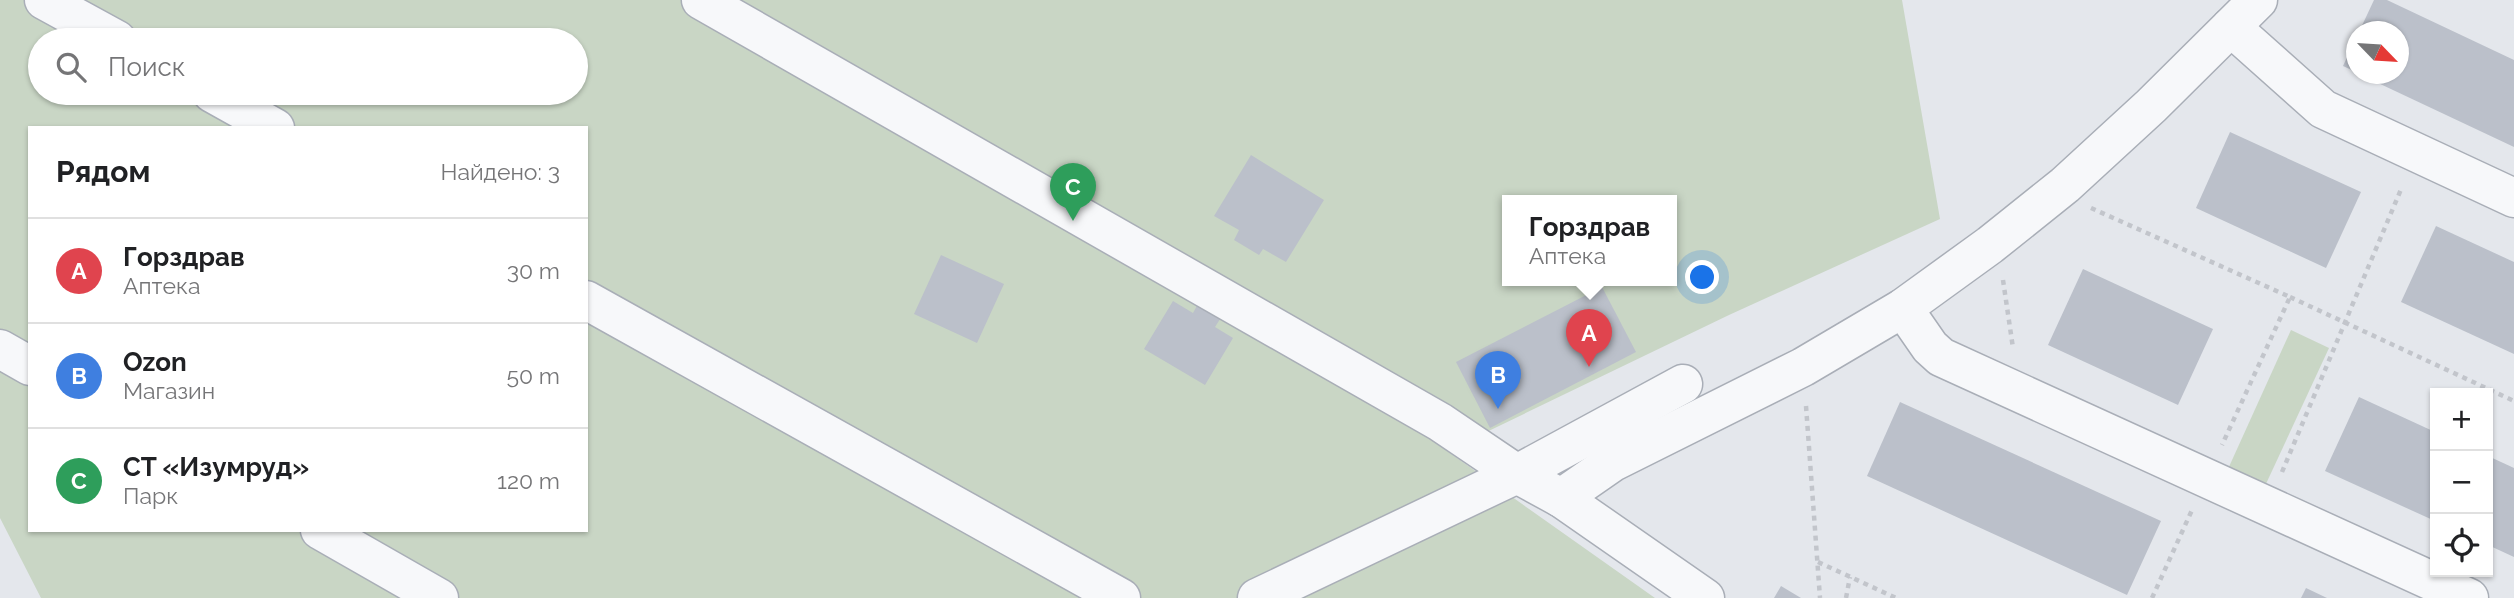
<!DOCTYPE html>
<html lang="ru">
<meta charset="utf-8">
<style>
:root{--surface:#fff;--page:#f2f2f2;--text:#202124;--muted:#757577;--line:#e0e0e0;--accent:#d1495b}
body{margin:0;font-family:Raleway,sans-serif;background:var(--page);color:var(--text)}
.controls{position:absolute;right:21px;bottom:21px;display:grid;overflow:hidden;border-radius:0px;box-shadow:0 2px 5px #0004}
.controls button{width:63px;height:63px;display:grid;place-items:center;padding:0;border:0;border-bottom:2px solid var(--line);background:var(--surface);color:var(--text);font:35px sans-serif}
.compass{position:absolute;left:2346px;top:21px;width:63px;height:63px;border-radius:50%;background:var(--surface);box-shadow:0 2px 5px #0004;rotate:115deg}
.you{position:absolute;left:1703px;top:278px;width:24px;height:24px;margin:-18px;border:5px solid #fff;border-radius:50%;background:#1a73e8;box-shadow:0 0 0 10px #1a73e833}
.badge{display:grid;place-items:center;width:46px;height:46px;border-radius:50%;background:var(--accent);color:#fff;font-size:23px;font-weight:700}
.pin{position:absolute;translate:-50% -58px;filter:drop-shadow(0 2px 4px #0008)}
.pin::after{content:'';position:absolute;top:37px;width:24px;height:21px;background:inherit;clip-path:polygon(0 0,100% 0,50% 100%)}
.popup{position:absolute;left:1502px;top:195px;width:175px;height:91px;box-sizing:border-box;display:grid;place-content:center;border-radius:0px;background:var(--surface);filter:drop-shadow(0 2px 5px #0005);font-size:23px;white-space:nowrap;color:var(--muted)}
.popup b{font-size:26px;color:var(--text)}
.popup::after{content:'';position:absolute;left:50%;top:100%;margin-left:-14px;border:14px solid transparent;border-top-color:var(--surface)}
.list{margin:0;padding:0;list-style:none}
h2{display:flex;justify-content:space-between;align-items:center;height:91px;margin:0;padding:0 28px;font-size:30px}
h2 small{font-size:23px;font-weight:400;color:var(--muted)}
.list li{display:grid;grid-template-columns:46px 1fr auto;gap:21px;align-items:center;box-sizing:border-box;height:105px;padding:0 28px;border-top:2px solid var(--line)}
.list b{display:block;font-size:26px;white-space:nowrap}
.list p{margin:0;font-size:23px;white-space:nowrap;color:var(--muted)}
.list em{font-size:23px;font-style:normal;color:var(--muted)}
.icon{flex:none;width:38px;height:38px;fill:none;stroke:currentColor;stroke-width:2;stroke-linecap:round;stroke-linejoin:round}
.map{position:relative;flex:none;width:2514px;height:598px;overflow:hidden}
.search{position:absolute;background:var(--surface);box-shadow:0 2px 5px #0004;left:28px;top:28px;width:560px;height:77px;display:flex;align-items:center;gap:18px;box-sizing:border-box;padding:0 24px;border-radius:38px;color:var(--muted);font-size:26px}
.panel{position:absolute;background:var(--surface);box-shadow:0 2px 5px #0004;left:28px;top:126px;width:560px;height:406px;border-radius:0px}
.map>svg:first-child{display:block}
</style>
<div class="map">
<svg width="2514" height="598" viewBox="0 0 2514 598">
<rect width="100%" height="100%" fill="#e4e7ec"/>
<!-- green -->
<g fill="#c9d6c5" fill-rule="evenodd">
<path d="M0,0h1902l38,219 -211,96 -282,136 208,147h-1614l-41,-80zM40,40h536v53h-536zM30,128h556v402h-556zM1507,201h164v80h-164z"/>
<polygon points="2291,330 2329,348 2265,486 2228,469"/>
</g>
<!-- building -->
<g fill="#bbc0ca">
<polygon points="2374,0 2387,0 2514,60 2514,147 2359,74 2398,74 2398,32 2359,32"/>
<polygon points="2356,38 2356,72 2343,66"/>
<polygon points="2230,132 2361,192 2326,268 2196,208"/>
<polygon points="1251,155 1324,200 1286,262 1263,249 1259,255 1234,240 1239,230 1214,216"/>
<polygon points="2436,226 2514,262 2514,354 2401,302"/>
<polygon points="941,255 1004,284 977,343 914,314"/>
<polygon points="2083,269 2213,329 2178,405 2048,345"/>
<polygon points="1602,287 1636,352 1490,428 1456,362"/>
<polygon points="1173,301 1193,313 1199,302 1222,316 1215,327 1233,338 1205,385 1144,349"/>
<polygon points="2359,397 2435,432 2435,521 2325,471"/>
<polygon points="1900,402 2161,521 2127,595 1867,476"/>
<polygon points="2488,456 2514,468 2514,557 2488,545"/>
<polygon points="1781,586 1801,598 1774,598"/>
<polygon points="2306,588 2327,598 2301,598"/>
</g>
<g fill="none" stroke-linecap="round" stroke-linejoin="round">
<!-- minor casing -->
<g stroke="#a9aeb7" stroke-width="41">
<g id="minor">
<polyline points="44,0 117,40"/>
<polyline points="701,0 1440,422 1517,474 1561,498 1705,598"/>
<polyline points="2231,27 2323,109 2514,198"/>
<polyline points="212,93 275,128"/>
<polyline points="586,300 1121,598"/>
<polyline points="1903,308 1930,347 1941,357 2469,598"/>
<polyline points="0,349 30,366"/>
<polyline points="1561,498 1613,462 1803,367 1903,308 1990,245 2065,185 2151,106 2258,0"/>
<polyline points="320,530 439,598"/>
<polyline points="1257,598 1517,474 1683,384"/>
</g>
</g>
<!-- path -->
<g stroke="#c2c5cb" stroke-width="4.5" stroke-dasharray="5 5" stroke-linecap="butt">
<polyline points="2091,208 2290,297 2222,445"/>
<polyline points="2003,280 2013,348"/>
<polyline points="2290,297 2514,401"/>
<polyline points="1806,406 1820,598"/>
<polyline points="2282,472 2402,187"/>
<polyline points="1818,562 1896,598"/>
<polyline points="1846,598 1850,577"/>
<polyline points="2152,598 2192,510"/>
</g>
<!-- minor -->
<use href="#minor" stroke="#f7f8fa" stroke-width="38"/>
</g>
</svg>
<div class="controls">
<button>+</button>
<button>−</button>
<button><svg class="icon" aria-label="locate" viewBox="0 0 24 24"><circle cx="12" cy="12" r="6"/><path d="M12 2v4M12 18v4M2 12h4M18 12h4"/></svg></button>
</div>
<svg class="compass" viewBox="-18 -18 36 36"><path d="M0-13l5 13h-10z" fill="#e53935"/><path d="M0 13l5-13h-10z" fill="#757577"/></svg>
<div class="you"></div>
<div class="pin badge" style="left:1589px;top:367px;background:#e0444e">A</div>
<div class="popup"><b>Горздрав</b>Аптека</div>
<div class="pin badge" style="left:1498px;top:409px;background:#3f7fe0">B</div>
<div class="pin badge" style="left:1073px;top:221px;background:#2e9e5b">C</div>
<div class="search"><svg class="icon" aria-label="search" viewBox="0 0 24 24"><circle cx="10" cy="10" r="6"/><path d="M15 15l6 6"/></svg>Поиск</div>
<section class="panel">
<h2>Рядом<small>Найдено: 3</small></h2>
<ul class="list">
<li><span class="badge" style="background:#e0444e">A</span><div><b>Горздрав</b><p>Аптека</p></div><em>30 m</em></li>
<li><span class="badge" style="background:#3f7fe0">B</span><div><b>Ozon</b><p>Магазин</p></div><em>50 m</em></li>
<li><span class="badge" style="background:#2e9e5b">C</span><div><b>СТ «Изумруд»</b><p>Парк</p></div><em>120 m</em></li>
</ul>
</section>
</div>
